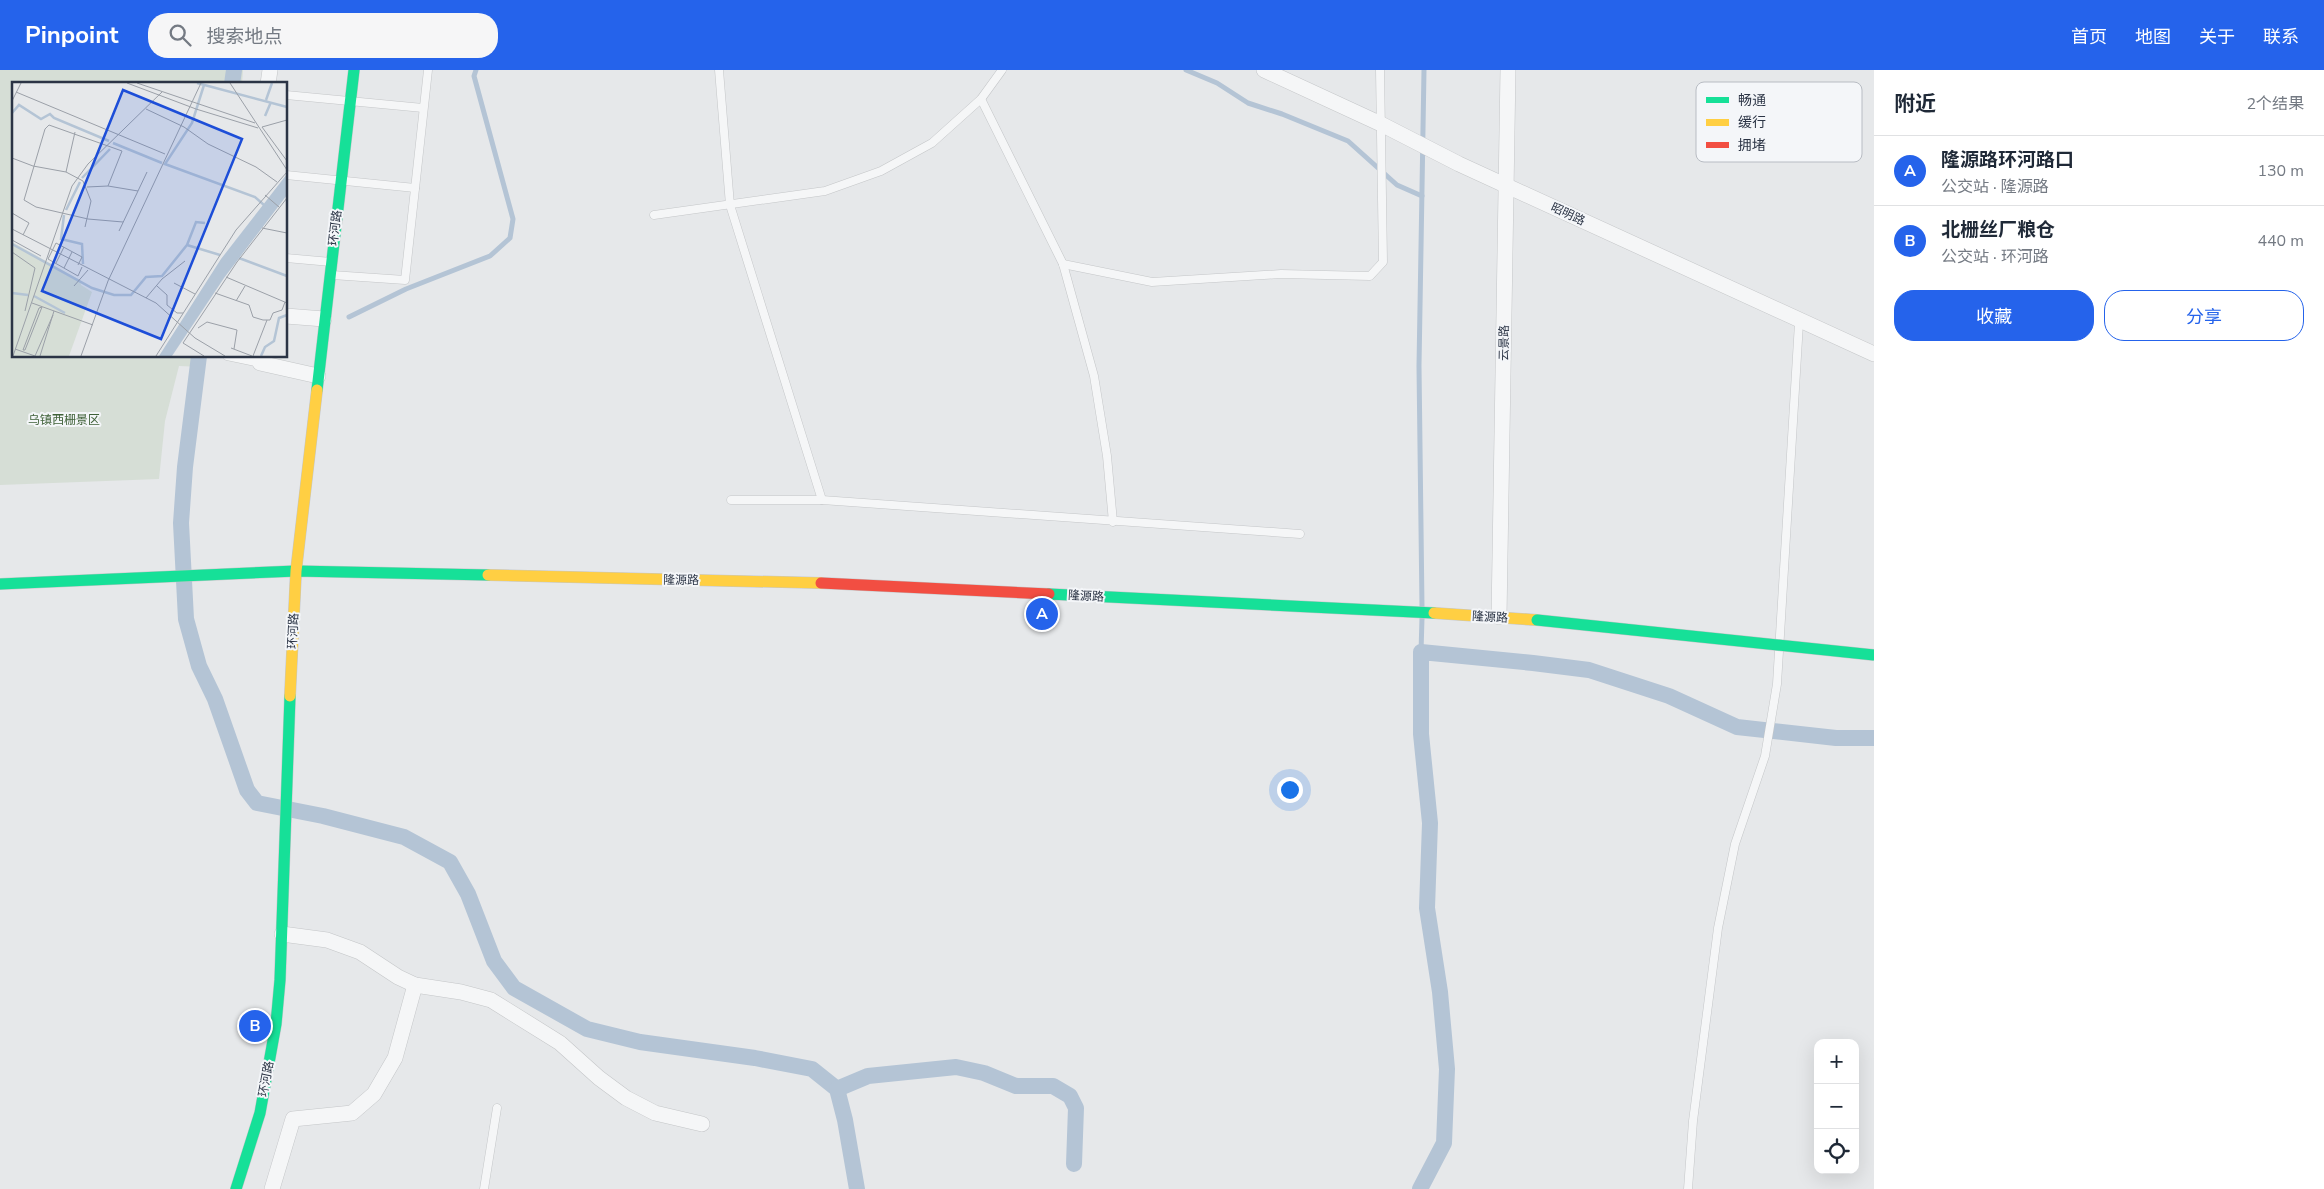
<!DOCTYPE html>
<html lang="zh">
<meta charset="utf-8">
<style>
:root{--surface:#fff;--page:#f6f6f7;--text:#1f2937;--muted:#747a83;--line:#e0e1e3;--accent:#2563eb}
body{margin:0;font-family:"Nunito Sans","Noto Sans SC",sans-serif;background:var(--page);color:var(--text)}
.controls{position:absolute;right:15px;bottom:15px;display:grid;overflow:hidden;border-radius:10px;box-shadow:0 5px 20px #0002}
.controls button{width:45px;height:45px;display:grid;place-items:center;padding:0;border:0;border-bottom:1px solid var(--line);background:var(--surface);color:var(--text);font:25px sans-serif}
.you{position:absolute;left:1289px;top:719px;width:18px;height:18px;margin:-12px;border:4px solid #fff;border-radius:50%;background:#1a73e8;box-shadow:0 0 0 8px #1a73e833}
.badge{display:grid;place-items:center;width:32px;height:32px;border-radius:50%;background:var(--accent);color:#fff;font-size:16px;font-weight:700}
.pin{position:absolute;translate:-50% -50%;border:2px solid #fff;box-shadow:0 1px 5px #0006}
.list{margin:0;padding:0;list-style:none}
h2{display:flex;justify-content:space-between;align-items:center;height:65px;margin:0;padding:0 20px;font-size:21px}
h2 small{font-size:16px;font-weight:400;color:var(--muted)}
.list li{display:grid;grid-template-columns:32px 1fr auto;gap:15px;align-items:center;box-sizing:border-box;height:70px;padding:0 20px;border-top:1px solid var(--line)}
.list b{display:block;font-size:19px;white-space:nowrap}
.list p{margin:0;font-size:16px;white-space:nowrap;color:var(--muted)}
.list em{font-size:16px;font-style:normal;color:var(--muted)}
.actions{display:flex;gap:10px;padding:15px 20px}
.actions a{flex:1;padding:11px 0;border:1px solid var(--accent);border-radius:20px;text-align:center;font-size:18px;color:var(--accent)}
.actions .main{background:var(--accent);color:#fff}
.icon{flex:none;width:28px;height:28px;fill:none;stroke:currentColor;stroke-width:2;stroke-linecap:round;stroke-linejoin:round}
.map{position:relative;flex:none;width:1874px;height:1119px;overflow:hidden}
header{display:flex;align-items:center;gap:30px;box-sizing:border-box;height:70px;padding:0 25px;background:var(--accent);color:#fff}
header strong{font-size:24px}
nav{display:flex;gap:28px;margin-inline-start:auto;font-size:18px}
.search{width:350px;height:45px;background:var(--page);display:flex;align-items:center;gap:12px;box-sizing:border-box;padding:0 18px;border-radius:20px;color:var(--muted);font-size:19px}
main{display:flex}
aside{flex:1;background:var(--surface)}
.map>svg:first-child{display:block}
</style>
<header>
<strong>Pinpoint</strong>
<div class="search"><svg class="icon" aria-label="search" viewBox="0 0 24 24"><circle cx="10" cy="10" r="6"/><path d="M15 15l6 6"/></svg>搜索地点</div>
<nav><a>首页</a><a>地图</a><a>关于</a><a>联系</a></nav>
</header>
<main>
<div class="map">
<svg width="1874" height="1119" viewBox="0 0 1874 1119">
<rect width="100%" height="100%" fill="#e6e8ea"/>
<!-- green -->
<polygon fill="#d6ded6" points="0,0 243,0 242,14 14,14 14,286 205,286 202,297 179,296 165,351 159,409 0,415"/>
<g fill="none" stroke-linecap="round" stroke-linejoin="round">
<!-- stream -->
<g stroke="#b4c4d5" stroke-width="5">
<polyline points="1186,0 1217,13 1248,33 1282,44 1348,71 1397,115 1422,126"/>
<polyline points="349,247 406,219 490,186 510,168 513,149 474,6 476,0"/>
<polyline points="1422,537 1419,296 1424,0"/>
<polyline points="1421,582 1422,548"/>
</g>
<!-- canal -->
<g stroke="#b4c4d5" stroke-width="16">
<polyline points="232,14 234,0"/>
<polyline points="199,286 185,397 181,453 186,549 199,596 215,629 247,720 257,733 323,746 404,767 450,792 468,824 494,891 514,918 587,959 640,972 755,988 812,999 837,1019 845,1050 857,1119"/>
<polyline points="837,1019 868,1006 956,997 984,1003 1016,1016 1053,1016 1070,1026 1076,1038 1074,1094"/>
<polyline points="1420,1119 1444,1073 1447,999 1440,922 1427,838 1430,753 1421,664 1421,582 1533,593 1589,600 1669,626 1737,657 1836,668 1874,668"/>
</g>
<!-- lane casing -->
<g stroke="#c4c6c8" stroke-width="9">
<g id="lane">
<polyline points="719,0 730,135 822,430"/>
<polyline points="286,25 423,38"/>
<polyline points="981,29 1063,194 1094,306 1107,386 1113,452"/>
<polyline points="286,105 415,118"/>
<polyline points="654,145 825,121 881,101 932,73 981,29 1002,0"/>
<polyline points="286,188 331,192"/>
<polyline points="1063,194 1152,212 1281,204 1370,206 1383,192 1380,0"/>
<polyline points="332,205 405,210 428,0"/>
<polyline points="227,286 260,293"/>
<polyline points="731,430 822,430 1300,464"/>
<polyline points="484,1119 497,1038"/>
<polyline points="1688,1119 1693,1051 1718,858 1735,774 1765,686 1777,614 1799,253"/>
</g>
</g>
<!-- street casing -->
<g stroke="#c4c6c8" stroke-width="16">
<g id="street">
<polyline points="1264,0 1381,54 1459,94 1874,284"/>
<polyline points="268,14 270,0"/>
<polyline points="286,246 324,249"/>
<polyline points="260,293 318,306"/>
<polyline points="1499,547 1508,0"/>
<polyline points="282,864 327,870 360,882 398,907 415,915 461,922 491,930 560,973 599,1008 626,1028 655,1043 702,1054"/>
<polyline points="272,1119 293,1049 352,1043 374,1024 395,988 415,915"/>
</g>
</g>
<!-- fast casing -->
<g stroke="#c4c6c8" stroke-width="12">
<g id="fast">
<polyline points="317,320 354,0"/>
<polyline points="0,514 296,501 488,505"/>
<polyline points="1049,524 1434,543"/>
<polyline points="236,1119 260,1043 276,954 280,910 290,626"/>
</g>
</g>
<!-- slow casing -->
<g stroke="#c4c6c8" stroke-width="12">
<g id="slow">
<polyline points="488,505 821,513"/>
<polyline points="1434,543 1537,550"/>
<polyline points="290,626 296,501 317,320"/>
</g>
</g>
<!-- jam casing -->
<g stroke="#c4c6c8" stroke-width="12">
<polyline id="jam" points="821,513 1049,524"/>
</g>
<!-- lane -->
<use href="#lane" stroke="#f5f6f7" stroke-width="8"/>
<!-- street -->
<use href="#street" stroke="#f5f6f7" stroke-width="15"/>
<!-- fast -->
<use href="#fast" stroke="#16e098" stroke-width="11"/>
<!-- slow -->
<use href="#slow" stroke="#ffcf43" stroke-width="11"/>
<!-- jam -->
<use href="#jam" stroke="#f24e42" stroke-width="11"/>
<!-- fast-bridge casing -->
<g stroke="#c4c6c8" stroke-width="12" stroke-linecap="butt">
<polyline id="fast-bridge" points="1537,550 1874,585"/>
</g>
<!-- fast-bridge -->
<use href="#fast-bridge" stroke="#16e098" stroke-width="11"/>
</g>
<g text-anchor="middle" stroke-width="4" stroke-linejoin="round" paint-order="stroke">
<!-- street labels -->
<g font-size="12" fill="#2b3445" stroke="#f4f6f9">
<text transform="translate(1568 144) rotate(25)" y="4">昭明路</text>
<text transform="translate(335 158) rotate(-83)" y="4">环河路</text>
<text transform="translate(1504 273) rotate(-89)" y="4">云景路</text>
<text transform="translate(681 510) rotate(1)" y="4">隆源路</text>
<text transform="translate(1086 526) rotate(3)" y="4">隆源路</text>
<text transform="translate(1490 547) rotate(3)" y="4">隆源路</text>
<text transform="translate(293 561) rotate(-87)" y="4">环河路</text>
<text transform="translate(266 1009) rotate(-79)" y="4">环河路</text>
</g>
<!-- park labels -->
<g font-size="12" fill="#3f6138" stroke="#f4f6f9">
<text x="64" y="354">乌镇西栅景区</text>
</g>
</g>
<!-- overview -->
<g transform="translate(12 12)">
<rect width="275" height="275" fill="#e6e8ea"/>
<path d="M0,160l68,38 1,5 11,7 -23,64h-57z" fill="#d6ded6"/>
<path d="M275,92v21l-63,83 -52,78h-13l62,-97z" fill="#b4c4d5"/>
<path fill="none" stroke="#b4c4d5" stroke-width="2.5" d="M185,1l90,24M192,3l-12,38 -27,41 90,33 9,8M254,18l6,-17M0,31l7,-8 22,14 9,-5 4,4 55,23M253,34l6,-14M101,61l49,20M70,96l28,-29M54,128l14,-28M52,133l-3,24 21,5 1,20M0,162l80,44 22,7h17l15,-18 16,-1 25,-31 33,10M175,163l9,-23 9,1M227,176l48,18M0,211l16,2M22,214l31,17M249,274l4,-9 9,-6 5,-23 8,-3"/>
<path fill="none" stroke="#9ba0a8" stroke-width="1" d="M115,1l69,26 62,19M125,1l118,40M218,1l57,87M4,10l149,62M0,19l9,-18M134,27l38,18 24,17 48,23 21,15M250,45l25,34M250,45l25,-7M0,76l21,8 33,6 17,9 8,20 -6,26M54,90l9,-40M96,104l14,-35 -73,-26 -4,4 -21,71 12,7 52,12 35,3M75,105l21,-1 30,5M253,113l14,12M0,131l17,10 -6,12M250,146l25,5M0,147l144,74 39,35 30,18M107,149l28,-59M0,158l29,16M0,170l23,16 -10,43M44,181l8,-16M66,183l4,-8 -26,-14 -8,16 30,17 4,-9M52,186l8,-16M214,195l61,26M96,199l93,-198M162,201l21,11M62,204l14,-16M145,204l10,9v10l10,8h6M203,211l34,12 4,12 10,3h7l3,-7 9,-3 3,-8M134,216l16,-19 23,-18M224,219l9,-15M20,221l61,22M30,225l-17,43h-2l16,-42zM186,246l9,-6 30,8 -3,19M219,266l21,8M3,267l20,7M1,274l59,-170 16,-22 74,-72M23,274l18,-41M28,274l14,-45M69,274l27,-75M144,274l80,-126 51,-58M192,274l-21,-13 54,-81 50,-64M241,274l14,-36"/>
<path fill="#1d4ed8" fill-opacity="0.15" stroke="#1d4ed8" stroke-width="2.5" d="M111,8l119,49 -81,200 -119,-48z"/>
<rect width="275" height="275" fill="none" stroke="#2b3445" stroke-width="2.5"/>
</g>
<!-- legend -->
<rect x="1696" y="12" width="166" height="80" rx="8" fill="#f4f6f9" stroke="#b8bcc3" stroke-width="1"/>
<rect x="1706" y="27" width="23" height="6" fill="#16e098"/>
<rect x="1706" y="49" width="23" height="7" fill="#ffcf43"/>
<rect x="1706" y="72" width="23" height="6" fill="#f24e42"/>
<g font-size="14" fill="#2b3445">
<text x="1738" y="35">畅通</text>
<text x="1738" y="57">缓行</text>
<text x="1738" y="80">拥堵</text>
</g>
</svg>
<div class="controls">
<button>+</button>
<button>−</button>
<button><svg class="icon" aria-label="locate" viewBox="0 0 24 24"><circle cx="12" cy="12" r="6"/><path d="M12 2v4M12 18v4M2 12h4M18 12h4"/></svg></button>
</div>
<div class="you"></div>
<div class="pin badge" style="left:1042px;top:544px">A</div>
<div class="pin badge" style="left:255px;top:956px">B</div>
</div>
<aside>
<h2>附近<small>2个结果</small></h2>
<ul class="list">
<li><span class="badge">A</span><div><b>隆源路环河路口</b><p>公交站 · 隆源路</p></div><em>130 m</em></li>
<li><span class="badge">B</span><div><b>北栅丝厂粮仓</b><p>公交站 · 环河路</p></div><em>440 m</em></li>
</ul>
<div class="actions"><a class="main">收藏</a><a>分享</a></div>
</aside>
</main>
